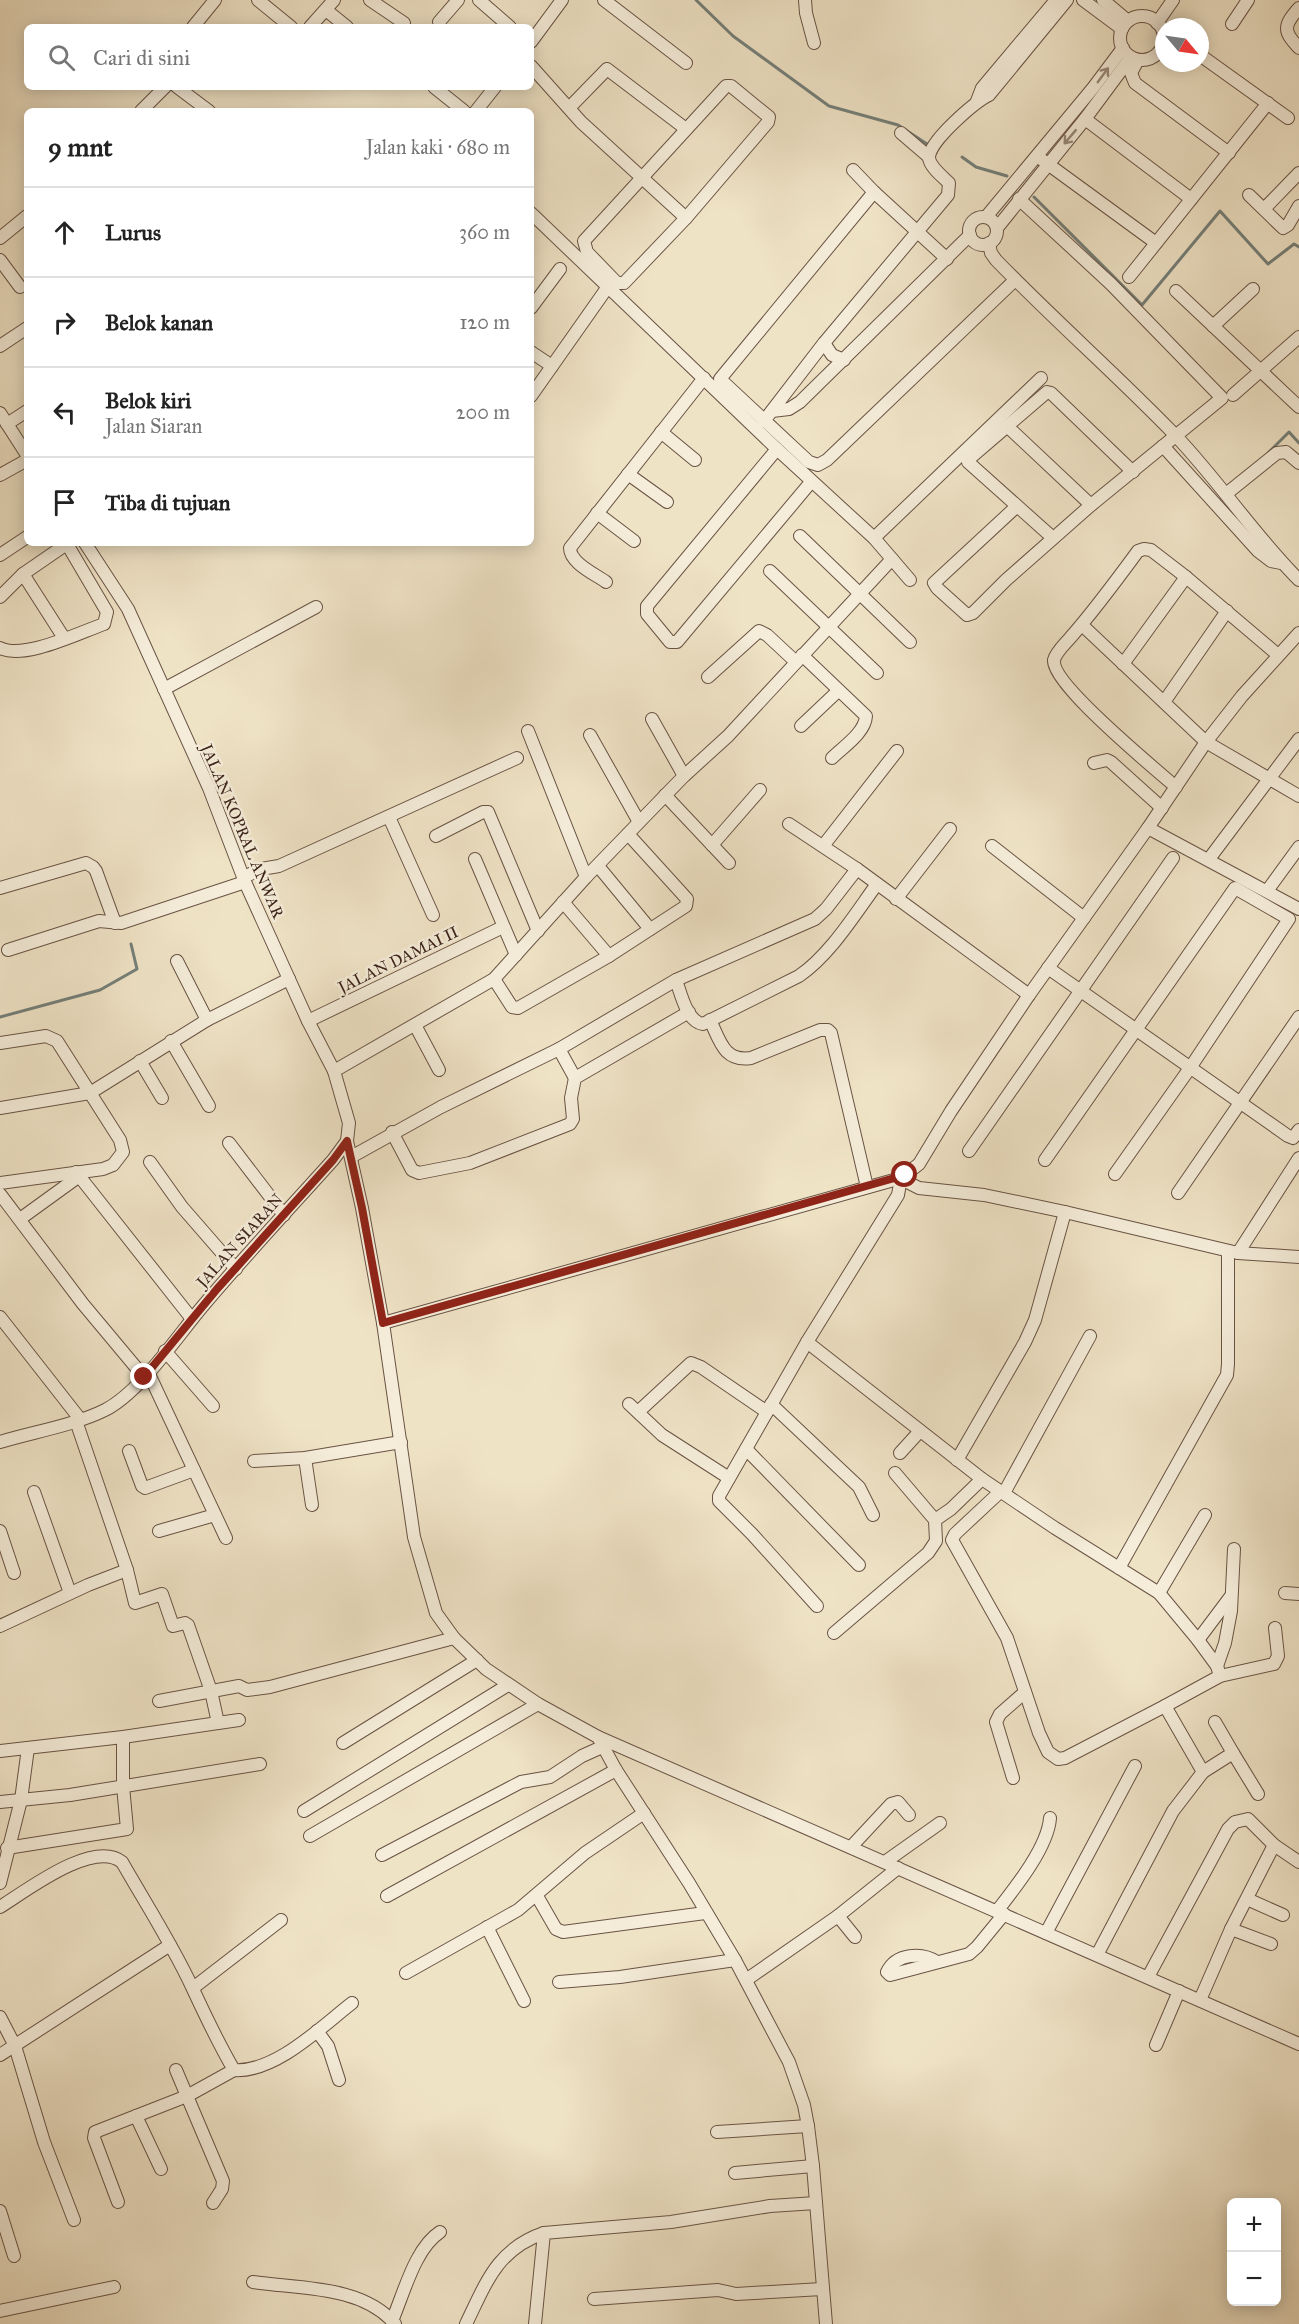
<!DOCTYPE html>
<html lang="id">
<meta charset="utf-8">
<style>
:root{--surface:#fff;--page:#f6f6f6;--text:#222;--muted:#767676;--line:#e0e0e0}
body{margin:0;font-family:"IM FELL Great Primer",serif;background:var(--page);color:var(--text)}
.controls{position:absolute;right:18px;bottom:18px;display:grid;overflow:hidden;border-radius:9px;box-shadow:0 3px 15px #0003}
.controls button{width:54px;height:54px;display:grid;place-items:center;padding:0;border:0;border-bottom:2px solid var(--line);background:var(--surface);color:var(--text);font:30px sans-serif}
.compass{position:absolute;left:1155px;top:18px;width:54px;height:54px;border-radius:50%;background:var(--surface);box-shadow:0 3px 15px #0003;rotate:119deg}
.stop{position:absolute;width:18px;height:18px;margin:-14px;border:4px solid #8f2418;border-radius:50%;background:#fff}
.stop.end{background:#8f2418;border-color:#fff;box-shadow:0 2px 6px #0008}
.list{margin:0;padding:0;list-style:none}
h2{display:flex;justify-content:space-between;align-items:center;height:78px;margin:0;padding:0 24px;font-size:26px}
h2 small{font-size:20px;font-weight:400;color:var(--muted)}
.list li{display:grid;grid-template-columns:39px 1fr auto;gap:18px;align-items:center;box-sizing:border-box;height:90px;padding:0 24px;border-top:2px solid var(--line)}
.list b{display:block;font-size:22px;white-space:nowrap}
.list p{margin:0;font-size:20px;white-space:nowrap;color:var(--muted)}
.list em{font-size:20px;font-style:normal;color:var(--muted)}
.icon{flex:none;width:33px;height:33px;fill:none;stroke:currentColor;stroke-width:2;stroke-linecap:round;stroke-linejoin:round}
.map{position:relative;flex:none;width:1299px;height:2324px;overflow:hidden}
.search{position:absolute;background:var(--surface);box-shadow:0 3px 15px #0003;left:24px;top:24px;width:510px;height:66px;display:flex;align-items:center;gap:15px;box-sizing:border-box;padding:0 21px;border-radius:9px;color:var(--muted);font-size:22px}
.panel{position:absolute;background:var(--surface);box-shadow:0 3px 15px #0003;left:24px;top:108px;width:510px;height:438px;border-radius:9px}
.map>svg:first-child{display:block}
</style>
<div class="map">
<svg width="1299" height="2324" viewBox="0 0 1299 2324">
<rect width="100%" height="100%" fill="#efe3c6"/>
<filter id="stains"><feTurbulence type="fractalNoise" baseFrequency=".00333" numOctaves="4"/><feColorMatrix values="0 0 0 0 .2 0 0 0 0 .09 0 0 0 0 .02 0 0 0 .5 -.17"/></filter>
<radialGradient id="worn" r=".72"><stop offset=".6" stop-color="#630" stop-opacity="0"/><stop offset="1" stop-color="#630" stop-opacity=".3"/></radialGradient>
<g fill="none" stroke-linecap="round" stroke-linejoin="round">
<!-- stream -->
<g stroke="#747f79" stroke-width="3">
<polyline points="696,0 733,36 829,106 898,125 927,144"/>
<polyline points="962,157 976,167 1007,176"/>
<polyline points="1034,197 1142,305 1220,211 1268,264 1294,244 1299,247"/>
<polyline points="1268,453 1289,432 1299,443"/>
<polyline points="0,1017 100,990 137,969 131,944"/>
</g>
<!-- minor casing -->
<g stroke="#695344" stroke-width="14">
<g id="minor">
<polyline points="258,0 291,27"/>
<polyline points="370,0 404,23"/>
<polyline points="479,0 510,27"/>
<polyline points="604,0 686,63"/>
<polyline points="805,0 806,13 814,43"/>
<polyline points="1083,0 1122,29"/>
<polyline points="1103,0 1128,21"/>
<path d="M1299,8c-16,18 -16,23 0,40"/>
<polyline points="326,10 347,27"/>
<circle cx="1142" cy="38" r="22"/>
<polyline points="439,22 458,0"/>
<polyline points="1157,23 1173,0"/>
<polyline points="1232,24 1248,0"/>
<polyline points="193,27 215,0"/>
<polyline points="310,27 334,0"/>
<polyline points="531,42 562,0"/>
<polyline points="1200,55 1288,118"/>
<polyline points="1138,60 1131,73 1135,83 1229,153"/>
<polyline points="531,66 581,122 686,218"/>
<polygon points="726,86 731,86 769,117 768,122 686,218 624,283 617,283 587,252 584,241"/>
<polyline points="177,87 209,111"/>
<polyline points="434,87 464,111"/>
<polyline points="977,101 982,88 1056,0"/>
<polyline points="569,108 607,69 686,129"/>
<polyline points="141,111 165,87"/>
<polyline points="476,111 495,87"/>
<polyline points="1085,119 1191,199"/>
<polyline points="901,133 929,157"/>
<polyline points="1041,159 1156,243"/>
<polyline points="853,170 874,192 947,259"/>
<polyline points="874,192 720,379 809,462 818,465 827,460 1015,280"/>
<polyline points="1249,195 1283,228 1288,225 1299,206"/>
<polyline points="1264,209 1299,173"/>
<polyline points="986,217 1093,88 1123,48"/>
<circle cx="983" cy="231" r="14"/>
<polyline points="997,228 1085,119 1131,57"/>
<polyline points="0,238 27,216"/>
<path d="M989,243l2,10 5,7c58,60 121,115 179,175 44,46 79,100 124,145"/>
<polyline points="0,260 20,287"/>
<polyline points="1129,277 1268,103"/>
<polyline points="1176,291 1299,407"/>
<polyline points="531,308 560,269"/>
<polyline points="1213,326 1253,289"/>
<polyline points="824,343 832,355 844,360"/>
<polyline points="0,346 27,328"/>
<polyline points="531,352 552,366"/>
<polyline points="1233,395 1299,337"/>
<polyline points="531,396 607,288"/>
<polyline points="772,411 789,409 800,402 970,235"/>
<polyline points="0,413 27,455"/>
<path d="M764,421l60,-78 124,-148 1,-12c-6,-6 -19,-16 -20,-25 0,-17 46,-56 60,-63l78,-95"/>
<polyline points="7,424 27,411"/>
<polyline points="1008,427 1091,505"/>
<polyline points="661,432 695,460"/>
<polyline points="1163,446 1258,551 1271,561 1281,563"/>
<polyline points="777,449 647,606 647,614 670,642 677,642 811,482"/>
<polyline points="628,474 667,502"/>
<polyline points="0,475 27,460"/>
<polyline points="1226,494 1277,453 1286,452 1299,463"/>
<polyline points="1016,507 934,583 937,588 967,615 973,613 1006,580 1091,505 1222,398 1111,284 1019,199"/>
<polyline points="597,513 634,541"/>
<polyline points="800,536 910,642"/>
<polyline points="874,538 1041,378"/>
<polyline points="1053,538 968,462 969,459 1047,392 1051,393 1133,472"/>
<polyline points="85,543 128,609 209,788 245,882 308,1021 334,1071 349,1123 347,1141 362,1208 383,1323 414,1537 436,1613 454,1638 486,1669 538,1704 598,1737 1299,2044"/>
<polyline points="0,555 27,537"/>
<polyline points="892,559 910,580"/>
<polyline points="770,571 877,673"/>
<polyline points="23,574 64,638"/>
<path d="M606,582c-11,-8 -36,-19 -36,-34l134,-170"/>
<polyline points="0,597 23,574 68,543"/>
<polyline points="1082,625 1206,742 1299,796"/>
<path d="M0,648c24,12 78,-15 104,-24l3,-12 -40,-68"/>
<path d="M802,655l64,61c-1,17 -23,31 -34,42"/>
<polyline points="1123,664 1186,577"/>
<polyline points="708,677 759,631 767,635 796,662"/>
<polyline points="164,689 316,607"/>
<polyline points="1164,702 1227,611"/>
<polyline points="652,719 684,776"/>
<polyline points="801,726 838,691"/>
<polyline points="528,731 586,877"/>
<polyline points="590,735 639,822"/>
<polyline points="1094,763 1107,760 1111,762 1162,808"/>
<path d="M1176,787c-21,-18 -125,-104 -122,-127 2,-8 11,-16 16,-22 24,-27 46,-57 68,-87l6,-2 7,1 35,27 92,78"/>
<polyline points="665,795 729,863"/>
<polyline points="389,817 433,915"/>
<polyline points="789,824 857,869 1029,995"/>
<polyline points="1148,828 1299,909"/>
<polyline points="436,836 483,812 488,812 538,931"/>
<polyline points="712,845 760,790"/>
<polyline points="823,846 897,751"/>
<polyline points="992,846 1084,918"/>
<polyline points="475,859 516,955"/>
<polyline points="1209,859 1299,739"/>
<polyline points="598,866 650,929"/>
<polyline points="244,877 261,869 279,866 517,758"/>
<polyline points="0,888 86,863 93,867 96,871 115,923"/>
<polyline points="1267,891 1299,847"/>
<polyline points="896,899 950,829"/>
<polyline points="563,902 609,956"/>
<polyline points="8,950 99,921 121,923 245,882"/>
<polyline points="177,961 207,1020"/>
<polyline points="1048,968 1288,1136 1293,1138 1299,1130"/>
<polyline points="494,979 512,1007 518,1008 609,956 686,906 687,899 628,834"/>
<path d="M676,980c5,14 11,42 27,44l96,-48c31,-21 56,-62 78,-92"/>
<path d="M710,1020c10,21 14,42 41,38l69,-28h8l3,3 36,154"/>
<polyline points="308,1021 503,927"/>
<polyline points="415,1025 439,1070"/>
<polyline points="171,1041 209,1106"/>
<polyline points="0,1043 46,1036 57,1041 120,1140 123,1152 113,1165 103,1169 0,1183"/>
<polyline points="559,1049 575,1078"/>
<polyline points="140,1061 162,1098"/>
<polyline points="334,1071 494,979 586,877 684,776 728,736 892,559 874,538 777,449 531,213"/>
<polyline points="0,1108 90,1093 207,1020 289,979"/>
<polyline points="392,1132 412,1170 419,1173 470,1163 570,1124 573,1119 571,1098 575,1078 689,1012"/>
<polyline points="229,1143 284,1215"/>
<polyline points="969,1151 1173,858"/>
<polyline points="351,1157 441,1107 559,1049 676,980 815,919 826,909 857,869"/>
<polyline points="1045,1160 1235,888 1289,919 1190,1068 1115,1174"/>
<polyline points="150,1162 182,1207 236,1269"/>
<polyline points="76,1172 192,1319"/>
<polyline points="905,1175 907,1182 919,1188 984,1195 1065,1212 1238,1253 1299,1257"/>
<polyline points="1178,1193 1299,1017"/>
<polyline points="0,1194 83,1304 144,1377"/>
<polyline points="20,1219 78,1177"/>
<polyline points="1238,1253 1299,1158"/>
<polyline points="0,1317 80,1419"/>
<polyline points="383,1323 901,1178 919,1164 951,1111 1029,995 1148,828 1206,742 1242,696 1299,633"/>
<polyline points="807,1342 982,1479 1055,1528 1159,1593 1198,1640 1217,1666 1220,1676 1274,1664 1278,1656 1275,1628"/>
<polyline points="165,1351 213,1406"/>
<polyline points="148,1372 226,1538"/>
<polyline points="629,1404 662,1435 729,1478"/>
<polyline points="771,1404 859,1487 873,1515"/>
<polyline points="638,1412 691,1363 701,1367 767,1412"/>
<path d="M0,1442c33,-10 75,-17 105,-32 35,-18 71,-72 97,-103 42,-50 87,-98 131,-147l14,-19"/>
<polyline points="746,1449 859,1565"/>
<polyline points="129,1451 142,1486 145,1488 194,1470"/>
<polyline points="900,1453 920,1431"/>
<polyline points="305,1458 312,1505"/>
<polyline points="957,1460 1025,1342 1035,1320 1065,1212"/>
<polyline points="254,1461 305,1458 401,1442"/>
<polyline points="895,1473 935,1520 951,1509 982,1479"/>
<polyline points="1001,1491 955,1534 952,1540 1007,1638 1039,1733 1048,1752 1058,1759 1065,1758 1165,1706 1203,1772 1173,1811 1097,1955"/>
<polyline points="34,1492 70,1593"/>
<polyline points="1004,1493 1090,1336"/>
<polyline points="0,1531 14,1573"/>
<polyline points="159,1531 215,1515"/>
<polyline points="1119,1568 1227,1375 1228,1364 1228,1251"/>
<polyline points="1159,1593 1205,1515"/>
<polyline points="1285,1593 1299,1594"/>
<polyline points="817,1606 752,1534 719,1501 719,1496 807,1342 898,1195 901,1178"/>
<polyline points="0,1626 88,1585 127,1570 76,1421"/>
<polyline points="834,1633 928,1553 936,1541 935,1520"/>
<polyline points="1198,1640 1231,1596"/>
<polyline points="1217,1666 1225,1643 1231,1611 1234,1549"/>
<polyline points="159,1701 239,1686 247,1690 270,1687 454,1638"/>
<polyline points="1165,1706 1220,1676"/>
<polyline points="218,1723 239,1720"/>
<polyline points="598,1737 616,1770 689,1883 735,1960 789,2062 804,2105 808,2126 813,2166 826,2324"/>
<polyline points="343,1743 477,1660"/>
<polyline points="0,1751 123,1737 218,1723 211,1691 188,1625 185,1623 173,1626 162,1594 135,1603 127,1570"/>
<polyline points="1233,1753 1258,1794"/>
<polyline points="1203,1772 1233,1753 1215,1722"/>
<polyline points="1013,1778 996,1722 1000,1714 1025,1692"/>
<polyline points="0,1802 70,1795 260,1764"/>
<polyline points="304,1811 508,1685"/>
<polyline points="310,1836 538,1704"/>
<polyline points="851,1847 891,1804 898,1802 909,1815"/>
<polyline points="7,1848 127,1829 123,1786 123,1737"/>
<polyline points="382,1855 521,1782 550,1777 582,1756 602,1747"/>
<polyline points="885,1862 940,1823"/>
<polyline points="0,1883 21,1800 28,1748"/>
<polyline points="387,1896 616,1770"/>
<polyline points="537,1896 556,1929 563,1932 705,1913"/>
<polyline points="1247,1899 1283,1915"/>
<path d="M0,1907c26,-16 93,-68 122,-45 24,42 50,82 70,125 13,28 26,56 42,83 41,3 87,-43 118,-67"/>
<path d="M997,1911c18,-23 51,-64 53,-93"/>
<polyline points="838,1916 855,1937"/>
<polyline points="487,1927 524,2001"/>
<polyline points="1231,1929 1271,1944"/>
<polyline points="1046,1933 1135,1766"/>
<path d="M937,1962c-15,-10 -41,-9 -50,10l3,3 4,-1 75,-20 8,-7 27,-33"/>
<polyline points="406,1973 518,1910 585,1853 644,1813"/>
<polyline points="1148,1977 1228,1829 1235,1822 1248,1819 1274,1845 1299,1862"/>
<polyline points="746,1980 838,1916 898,1868"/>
<polyline points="559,1982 620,1977 735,1960"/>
<polyline points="193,1988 281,1920"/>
<polyline points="1200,2000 1231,1929 1274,1845"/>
<polyline points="0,2017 15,2046 44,2142 74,2220"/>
<polyline points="317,2031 328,2046 339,2080"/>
<polyline points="1156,2045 1179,1991"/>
<polyline points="0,2055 170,1945"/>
<polyline points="136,2116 161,2169"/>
<polyline points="717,2132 808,2126"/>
<polyline points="735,2173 813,2166"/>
<polyline points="118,2202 94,2138 95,2132 187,2096 176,2070"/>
<polyline points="213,2203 222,2189 223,2181 187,2096 234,2070"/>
<polyline points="0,2211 14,2256"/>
<path d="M253,2282c46,7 109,3 142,42"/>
<polyline points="594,2299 718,2290 736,2294 822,2289"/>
<polyline points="0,2311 114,2287"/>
<path d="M392,2321c12,-28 23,-73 48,-89"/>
<path d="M466,2324c20,-41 31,-75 78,-91"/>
<polyline points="535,2324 544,2233 671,2222 770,2206 816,2203"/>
</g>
</g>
<!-- minor -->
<use href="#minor" stroke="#f5edda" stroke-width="12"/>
</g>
<!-- one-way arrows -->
<defs><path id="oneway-shaft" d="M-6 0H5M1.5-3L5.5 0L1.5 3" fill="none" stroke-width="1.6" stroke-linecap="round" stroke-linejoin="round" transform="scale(1.5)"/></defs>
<g stroke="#98887a">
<use href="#oneway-shaft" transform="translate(1103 75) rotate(-54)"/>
<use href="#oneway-shaft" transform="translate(1070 137) rotate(130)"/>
</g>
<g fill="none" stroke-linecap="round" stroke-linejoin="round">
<!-- route -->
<polyline stroke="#8f2418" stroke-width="8" points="144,1377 217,1289 333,1160 347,1141 362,1208 383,1323 905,1175"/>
</g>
<g text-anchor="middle" stroke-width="5" stroke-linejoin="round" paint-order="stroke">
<!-- street labels -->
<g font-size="16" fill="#3c2319" stroke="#f5edda">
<text transform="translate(243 831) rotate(67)" y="6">JALAN KOPRAL ANWAR</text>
<text transform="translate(398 959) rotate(-26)" y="6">JALAN DAMAI II</text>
<text transform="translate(239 1240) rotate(-48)" y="6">JALAN SIARAN</text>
</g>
</g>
<rect width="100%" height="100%" filter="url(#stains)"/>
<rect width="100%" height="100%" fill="url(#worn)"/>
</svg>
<div class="controls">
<button>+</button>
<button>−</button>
</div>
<svg class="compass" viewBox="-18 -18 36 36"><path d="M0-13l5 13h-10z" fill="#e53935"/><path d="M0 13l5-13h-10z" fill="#767676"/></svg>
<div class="stop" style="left:905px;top:1175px"></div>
<div class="stop end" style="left:144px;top:1377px"></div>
<div class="search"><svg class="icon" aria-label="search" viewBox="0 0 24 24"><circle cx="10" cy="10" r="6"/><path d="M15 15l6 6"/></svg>Cari di sini</div>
<section class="panel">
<h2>9 mnt<small>Jalan kaki · 680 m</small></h2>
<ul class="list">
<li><svg class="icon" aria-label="ahead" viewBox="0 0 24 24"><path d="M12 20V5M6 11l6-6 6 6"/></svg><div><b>Lurus</b></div><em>360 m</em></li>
<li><svg class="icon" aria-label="right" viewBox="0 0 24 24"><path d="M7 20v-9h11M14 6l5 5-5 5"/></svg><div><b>Belok kanan</b></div><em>120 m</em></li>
<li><svg class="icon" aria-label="left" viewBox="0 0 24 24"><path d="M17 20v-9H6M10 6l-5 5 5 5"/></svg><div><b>Belok kiri</b><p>Jalan Siaran</p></div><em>200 m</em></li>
<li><svg class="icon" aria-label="arrive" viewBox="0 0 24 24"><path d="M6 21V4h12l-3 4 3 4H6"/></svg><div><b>Tiba di tujuan</b></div></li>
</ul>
</section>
</div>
